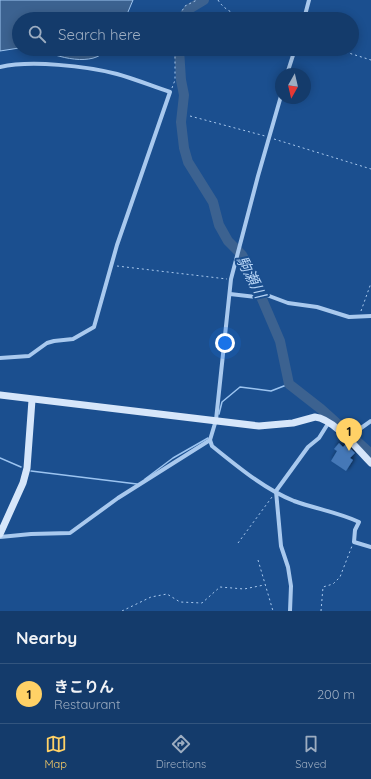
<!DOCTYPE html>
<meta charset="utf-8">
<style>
:root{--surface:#143b6b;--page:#214673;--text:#f1f3f6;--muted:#9dadc1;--line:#33557e;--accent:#ffd166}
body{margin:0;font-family:Quicksand,"Noto Sans JP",sans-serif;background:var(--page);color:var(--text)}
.compass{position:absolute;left:275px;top:68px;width:36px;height:36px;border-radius:50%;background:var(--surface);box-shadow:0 2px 10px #0003;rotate:188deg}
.you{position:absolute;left:225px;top:343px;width:14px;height:14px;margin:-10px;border:3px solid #fff;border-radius:50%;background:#1a73e8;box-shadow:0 0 0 6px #1a73e833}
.badge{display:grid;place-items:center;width:26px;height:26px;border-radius:50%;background:var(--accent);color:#111;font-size:13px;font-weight:700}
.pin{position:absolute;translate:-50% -33px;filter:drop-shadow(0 1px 2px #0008)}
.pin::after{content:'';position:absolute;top:21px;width:14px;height:12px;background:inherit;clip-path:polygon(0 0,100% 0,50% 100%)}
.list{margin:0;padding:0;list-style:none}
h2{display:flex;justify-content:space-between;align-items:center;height:52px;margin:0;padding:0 16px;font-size:17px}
h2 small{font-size:13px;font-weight:400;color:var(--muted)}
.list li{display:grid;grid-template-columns:26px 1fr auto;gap:12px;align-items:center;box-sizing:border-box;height:60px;padding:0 16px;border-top:1px solid var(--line)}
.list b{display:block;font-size:15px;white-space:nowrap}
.list p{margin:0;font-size:13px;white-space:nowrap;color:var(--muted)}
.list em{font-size:13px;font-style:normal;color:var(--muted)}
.icon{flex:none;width:22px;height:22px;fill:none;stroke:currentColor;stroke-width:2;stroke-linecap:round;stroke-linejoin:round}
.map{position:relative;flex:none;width:371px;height:611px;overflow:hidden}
.search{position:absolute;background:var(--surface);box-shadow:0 2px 10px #0003;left:12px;right:12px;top:12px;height:44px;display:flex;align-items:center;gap:10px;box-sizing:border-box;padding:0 14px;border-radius:22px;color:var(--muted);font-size:15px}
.sheet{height:112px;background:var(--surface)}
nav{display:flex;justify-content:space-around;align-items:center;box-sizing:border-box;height:56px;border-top:1px solid var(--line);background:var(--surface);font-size:11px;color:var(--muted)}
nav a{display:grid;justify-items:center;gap:2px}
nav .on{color:var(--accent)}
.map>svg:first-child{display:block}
</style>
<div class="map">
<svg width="371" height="611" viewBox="0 0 371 611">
<defs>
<filter id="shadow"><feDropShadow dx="2" dy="-2" stdDeviation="2" flood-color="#0009"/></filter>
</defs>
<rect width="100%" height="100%" fill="#1b4f8f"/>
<!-- water -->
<g fill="#3c6290" stroke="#9cc4f0">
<polygon points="0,0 133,0 125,19 19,19 19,48 0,51"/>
<path d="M39,49h68c-14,19 -50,8 -68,0z"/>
</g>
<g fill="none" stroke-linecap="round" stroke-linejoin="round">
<!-- stream -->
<g stroke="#9cc4f0" stroke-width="1.5">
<polyline points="219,414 222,402 240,387 271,391 289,384"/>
<polyline points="0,458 21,467"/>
<polyline points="31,471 137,484"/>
<polyline points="145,479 173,458 208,438"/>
</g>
<!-- river -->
<g stroke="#3c6290" stroke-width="10">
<polyline points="181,19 189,9 204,0"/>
<polyline points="179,49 181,80 184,95 181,122 184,148 188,162 213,202 219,225 228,241 242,255 247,264 280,341 289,384 321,409 371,454"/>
</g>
</g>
<!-- building -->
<polygon fill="#4478b7" filter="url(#shadow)" points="339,443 343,447 346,444 355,453 350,458 353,460 346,471 331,461 337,451 334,449"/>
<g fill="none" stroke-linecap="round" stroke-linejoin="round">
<!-- path -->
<g stroke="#a9c9ee" stroke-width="1" stroke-dasharray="2 3" stroke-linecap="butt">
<path d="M218,0c6,10 17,14 27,19"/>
<polyline points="177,19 185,6 197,0"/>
<polyline points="336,49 371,60"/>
<polyline points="172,88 175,80 175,49"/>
<polyline points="190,116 265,136"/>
<polyline points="274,139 371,169"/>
<polyline points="117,266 227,279"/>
<polyline points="361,311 371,283"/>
<polyline points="238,543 272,497"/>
<polyline points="258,560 273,611"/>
<polyline points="122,611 151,597 167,594 180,602 202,603 220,587 244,589 264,585"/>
<polyline points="321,611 323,587 333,584 340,577 352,546"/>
</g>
<!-- street -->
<g stroke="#a9c9ee" stroke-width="4">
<polyline points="304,19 309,0"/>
<path d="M0,67c31,-7 86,-1 117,7 18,5 35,12 53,18l-53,153 -23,82 -21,12 -19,2 -7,2 -18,13 -29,2"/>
<polyline points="287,74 295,49"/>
<path d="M281,96l-23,80 -27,103 -15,141 -6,20 2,6c25,20 52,43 82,55 22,8 43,11 65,21l-4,8 -1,12 17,5"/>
<polyline points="230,294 257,297 264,294 288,303 317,307 349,317 371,316"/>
<polyline points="347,438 371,421"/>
<polyline points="0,537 31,534 70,533 118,498 210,440"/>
<polyline points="290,611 291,586 288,567 281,546 276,491 308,447 319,438 329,422"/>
</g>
<!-- secondary -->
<g stroke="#d6e6fa" stroke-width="7">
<path d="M0,395l259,31 34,-3 22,-6c19,2 42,32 56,46"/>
<polyline points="0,534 23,483 27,468 32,400"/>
</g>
</g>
<g text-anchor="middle" stroke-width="4" stroke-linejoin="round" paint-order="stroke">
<!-- water labels -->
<g font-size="15" font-style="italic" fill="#b5d3f5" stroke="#1b4f8f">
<text transform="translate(251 277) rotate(63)" y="5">駒瀬川</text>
</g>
</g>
</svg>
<svg class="compass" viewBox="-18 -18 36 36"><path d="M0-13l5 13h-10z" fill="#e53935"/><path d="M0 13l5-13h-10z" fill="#9dadc1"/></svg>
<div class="you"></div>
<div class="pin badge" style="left:349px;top:451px">1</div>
<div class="search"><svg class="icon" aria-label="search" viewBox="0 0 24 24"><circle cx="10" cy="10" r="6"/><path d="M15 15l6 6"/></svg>Search here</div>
</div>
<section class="sheet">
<h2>Nearby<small></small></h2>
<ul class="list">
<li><span class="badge">1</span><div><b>きこりん</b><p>Restaurant</p></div><em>200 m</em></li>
</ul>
</section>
<nav>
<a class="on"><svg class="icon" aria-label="map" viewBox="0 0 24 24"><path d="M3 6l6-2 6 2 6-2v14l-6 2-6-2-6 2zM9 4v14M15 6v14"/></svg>Map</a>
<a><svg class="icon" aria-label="directions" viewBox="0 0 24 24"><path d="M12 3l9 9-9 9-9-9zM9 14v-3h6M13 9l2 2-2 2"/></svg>Directions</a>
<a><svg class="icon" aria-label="saved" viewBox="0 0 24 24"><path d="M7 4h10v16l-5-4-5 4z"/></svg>Saved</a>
</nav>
